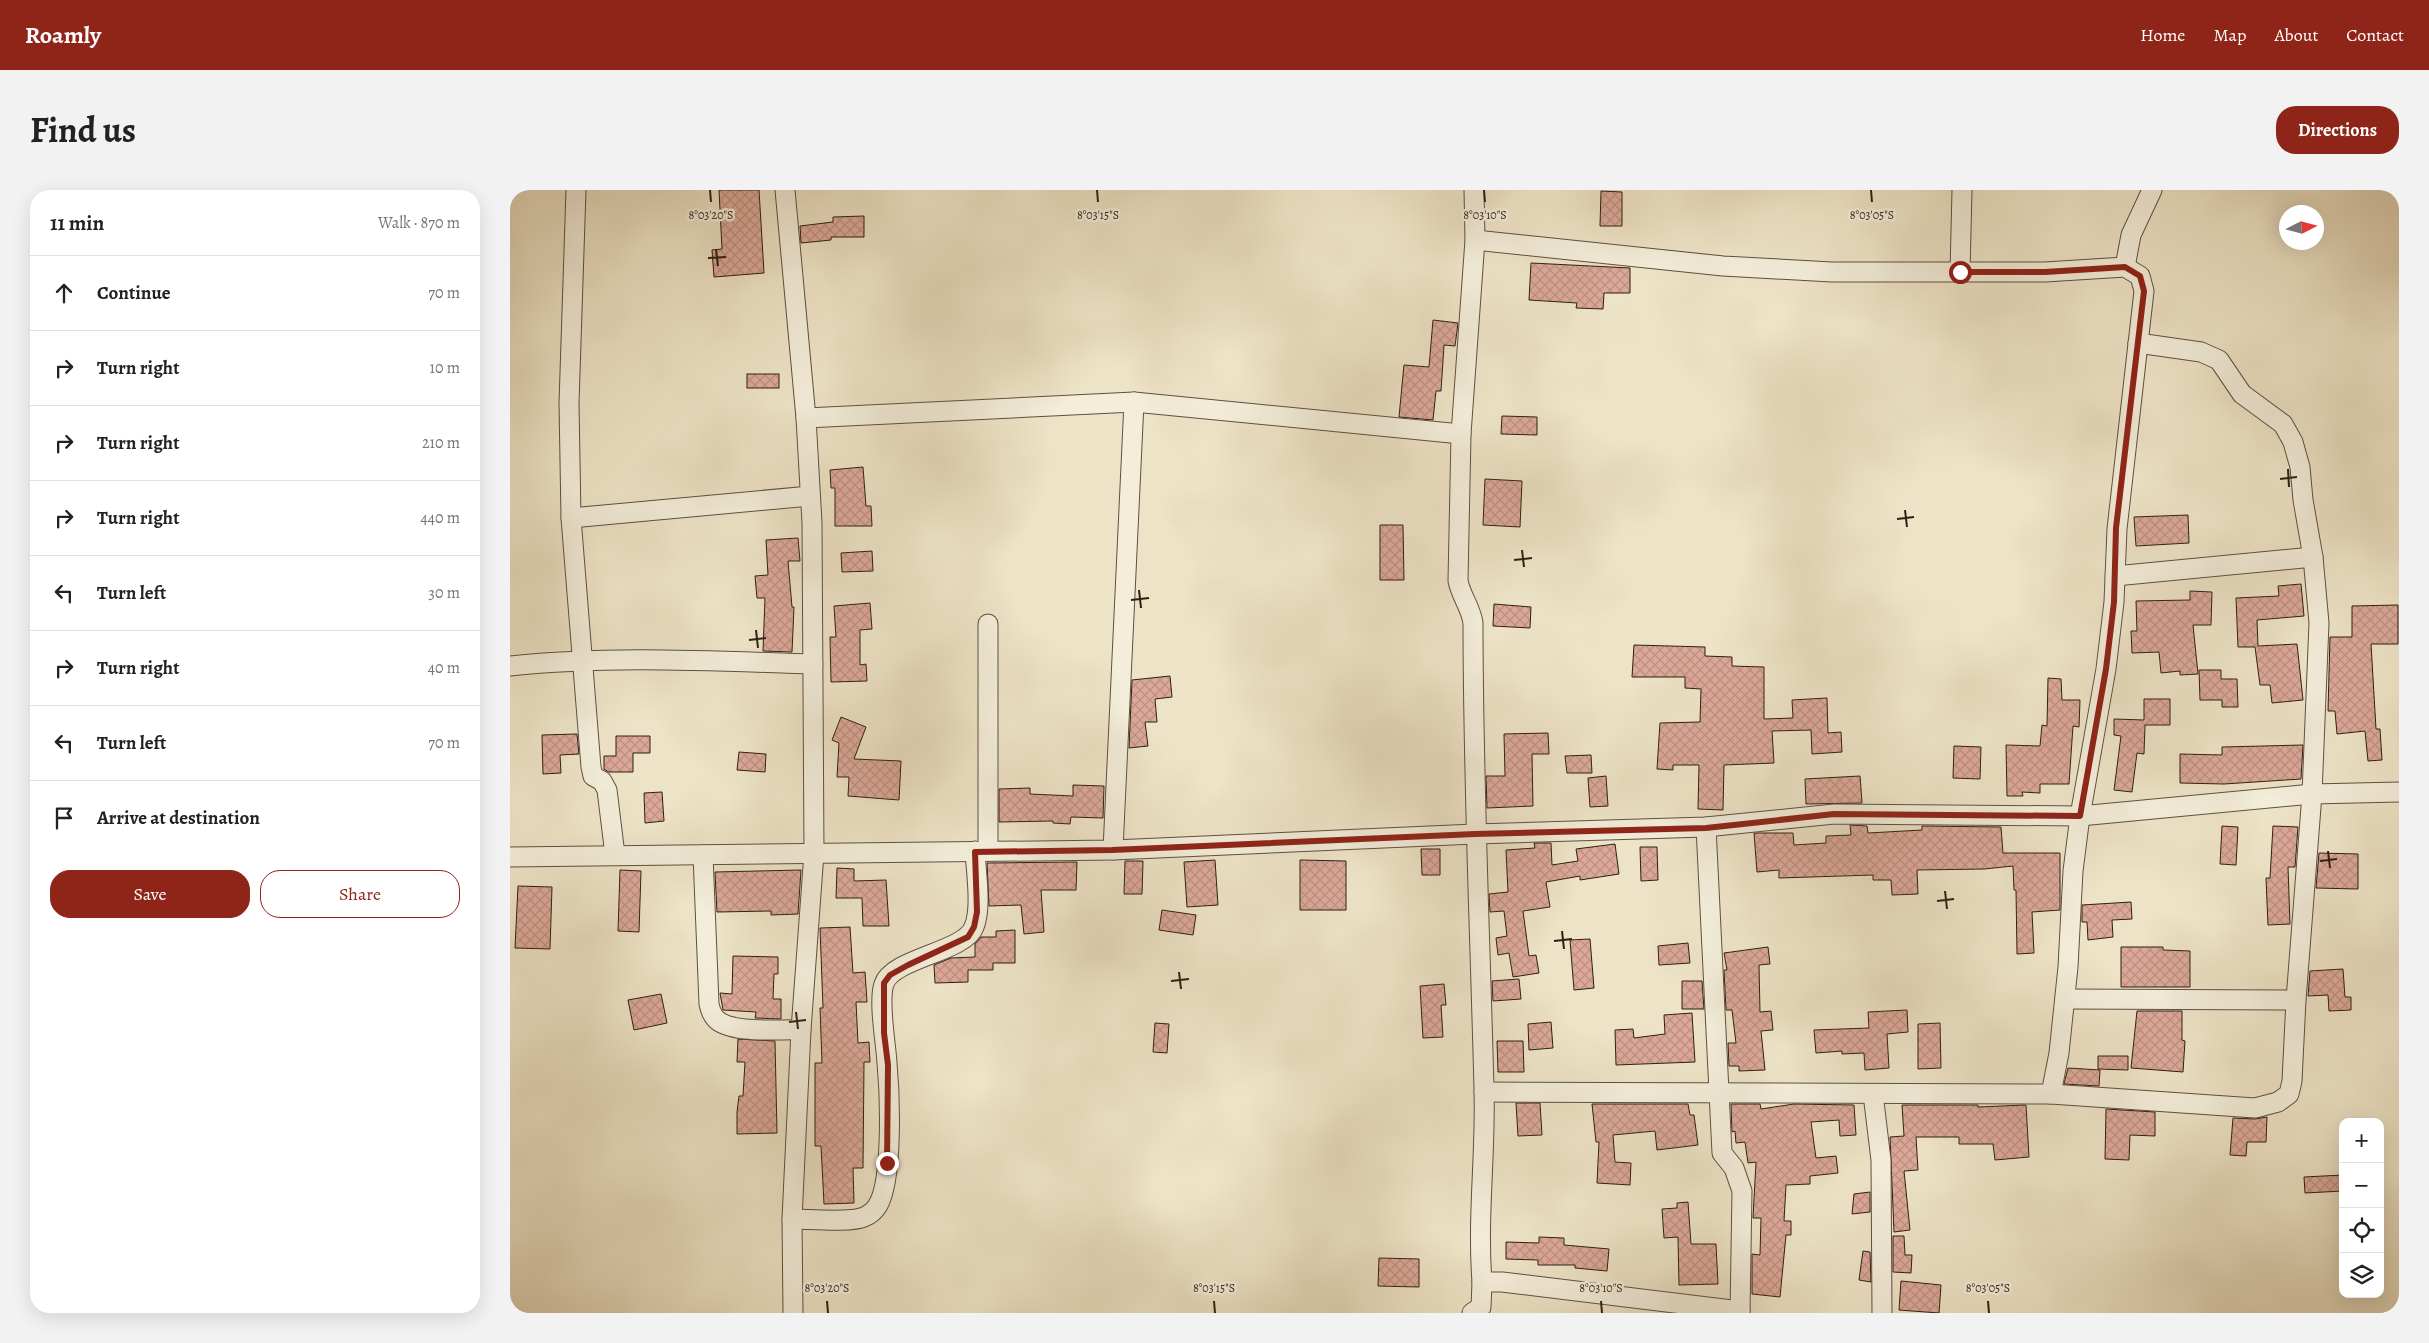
<!DOCTYPE html>
<meta charset="utf-8">
<style>
:root{--surface:#fff;--page:#f2f2f2;--text:#222;--muted:#767676;--line:#e0e0e0;--accent:#8f2418}
body{margin:0;font-family:Alegreya,serif;background:var(--page);color:var(--text)}
.controls{position:absolute;right:15px;bottom:15px;display:grid;overflow:hidden;border-radius:10px;box-shadow:0 5px 20px #0002}
.controls button{width:45px;height:45px;display:grid;place-items:center;padding:0;border:0;border-bottom:1px solid var(--line);background:var(--surface);color:var(--text);font:25px sans-serif}
.compass{position:absolute;left:1769px;top:15px;width:45px;height:45px;border-radius:50%;background:var(--surface);box-shadow:0 5px 20px #0002;rotate:84deg}
.stop{position:absolute;width:15px;height:15px;margin:-11px;border:4px solid #8f2418;border-radius:50%;background:#fff}
.stop.end{background:#8f2418;border-color:#fff;box-shadow:0 1px 5px #0008}
.list{margin:0;padding:0;list-style:none}
h2{display:flex;justify-content:space-between;align-items:center;height:65px;margin:0;padding:0 20px;font-size:21px}
h2 small{font-size:16px;font-weight:400;color:var(--muted)}
.list li{display:grid;grid-template-columns:32px 1fr auto;gap:15px;align-items:center;box-sizing:border-box;height:75px;padding:0 20px;border-top:1px solid var(--line)}
.list b{display:block;font-size:19px;white-space:nowrap}
.list em{font-size:16px;font-style:normal;color:var(--muted)}
.actions{display:flex;gap:10px;padding:15px 20px}
.actions a{flex:1;padding:11px 0;border:1px solid var(--accent);border-radius:20px;text-align:center;font-size:18px;color:var(--accent)}
.actions .main{background:var(--accent);color:#fff}
.icon{flex:none;width:28px;height:28px;fill:none;stroke:currentColor;stroke-width:2;stroke-linecap:round;stroke-linejoin:round}
.map{position:relative;flex:none;width:1889px;height:1123px;overflow:hidden;border-radius:20px}
header{display:flex;align-items:center;gap:30px;box-sizing:border-box;height:70px;padding:0 25px;background:var(--accent);color:#fff}
header strong{font-size:24px}
nav{display:flex;gap:28px;margin-inline-start:auto;font-size:18px}
.intro{display:flex;align-items:center;justify-content:space-between;box-sizing:border-box;height:120px;padding:0 30px}
h1{margin:0;font-size:35px}
.button{padding:12px 22px;border-radius:20px;background:var(--accent);color:#fff;font-size:18px;font-weight:700}
main{display:flex;gap:30px;padding:0 30px}
aside{flex:1;background:var(--surface);border-radius:20px;box-shadow:0 5px 20px #0002}
.map>svg:first-child{display:block}
</style>
<header>
<strong>Roamly</strong>
<nav><a>Home</a><a>Map</a><a>About</a><a>Contact</a></nav>
</header>
<div class="intro"><h1>Find us</h1><a class="button">Directions</a></div>
<main>
<aside>
<h2>11 min<small>Walk · 870 m</small></h2>
<ul class="list">
<li><svg class="icon" aria-label="ahead" viewBox="0 0 24 24"><path d="M12 20V5M6 11l6-6 6 6"/></svg><div><b>Continue</b></div><em>70 m</em></li>
<li><svg class="icon" aria-label="right" viewBox="0 0 24 24"><path d="M7 20v-9h11M14 6l5 5-5 5"/></svg><div><b>Turn right</b></div><em>10 m</em></li>
<li><svg class="icon" aria-label="right" viewBox="0 0 24 24"><path d="M7 20v-9h11M14 6l5 5-5 5"/></svg><div><b>Turn right</b></div><em>210 m</em></li>
<li><svg class="icon" aria-label="right" viewBox="0 0 24 24"><path d="M7 20v-9h11M14 6l5 5-5 5"/></svg><div><b>Turn right</b></div><em>440 m</em></li>
<li><svg class="icon" aria-label="left" viewBox="0 0 24 24"><path d="M17 20v-9H6M10 6l-5 5 5 5"/></svg><div><b>Turn left</b></div><em>30 m</em></li>
<li><svg class="icon" aria-label="right" viewBox="0 0 24 24"><path d="M7 20v-9h11M14 6l5 5-5 5"/></svg><div><b>Turn right</b></div><em>40 m</em></li>
<li><svg class="icon" aria-label="left" viewBox="0 0 24 24"><path d="M17 20v-9H6M10 6l-5 5 5 5"/></svg><div><b>Turn left</b></div><em>70 m</em></li>
<li><svg class="icon" aria-label="arrive" viewBox="0 0 24 24"><path d="M6 21V4h12l-3 4 3 4H6"/></svg><div><b>Arrive at destination</b></div></li>
</ul>
<div class="actions"><a class="main">Save</a><a>Share</a></div>
</aside>
<div class="map">
<svg width="1889" height="1123" viewBox="0 0 1889 1123">
<defs>
<pattern id="building-cross-hatch" width="8" height="8" patternUnits="userSpaceOnUse" patternTransform="scale(1.25)"><rect width="8" height="8" fill="#dca899"/><path d="M0 0l8 8M0 8l8-8" fill="none" stroke="#bd9083"/></pattern>
</defs>
<rect width="100%" height="100%" fill="#ede3c6"/>
<filter id="stains"><feTurbulence type="fractalNoise" baseFrequency=".004" numOctaves="4"/><feColorMatrix values="0 0 0 0 .2 0 0 0 0 .09 0 0 0 0 .02 0 0 0 .5 -.17"/></filter>
<radialGradient id="worn" r=".72"><stop offset=".6" stop-color="#630" stop-opacity="0"/><stop offset="1" stop-color="#630" stop-opacity=".3"/></radialGradient>
<!-- building -->
<g fill="url(#building-cross-hatch)" stroke="#2e1f15">
<polygon points="209,0 249,0 254,83 204,87 202,60 212,59"/>
<polygon points="1091,1 1112,2 1112,36 1090,36"/>
<polygon points="354,26 354,47 321,47 321,50 291,53 290,36 323,32 323,27"/>
<polygon points="1021,73 1120,78 1120,103 1094,103 1093,119 1066,118 1067,113 1019,110"/>
<polygon points="923,130 948,133 945,156 934,155 931,201 926,201 923,230 889,227 894,175 919,177"/>
<rect x="237" y="184" width="32" height="14"/>
<polygon points="992,226 1027,227 1027,245 991,244"/>
<polygon points="353,277 356,316 361,316 362,336 325,336 325,298 321,298 320,280"/>
<polygon points="975,289 1012,291 1010,337 973,335"/>
<polygon points="1678,325 1679,353 1626,356 1624,327"/>
<polygon points="870,335 893,335 894,390 870,390"/>
<polygon points="288,348 290,371 278,371 282,417 284,417 282,462 253,461 255,408 247,408 245,386 258,385 256,350"/>
<polygon points="362,361 363,381 332,382 331,363"/>
<polygon points="1791,394 1794,426 1747,430 1748,456 1787,454 1793,510 1762,513 1760,495 1750,495 1745,457 1728,457 1726,408 1769,406 1768,396"/>
<polygon points="1680,401 1702,402 1701,435 1683,435 1688,484 1670,485 1670,481 1651,483 1649,462 1622,463 1621,441 1627,441 1626,411 1680,410"/>
<polygon points="360,413 362,439 350,440 350,475 356,474 357,491 321,492 320,447 326,447 324,416"/>
<polygon points="984,414 1021,417 1020,438 983,436"/>
<polygon points="1888,415 1888,454 1861,454 1866,539 1870,539 1872,570 1858,571 1855,541 1827,544 1825,521 1818,521 1820,447 1842,447 1842,416"/>
<polygon points="1124,455 1195,457 1195,466 1222,467 1222,476 1254,477 1254,529 1283,528 1282,510 1317,508 1318,543 1331,542 1332,562 1302,564 1301,540 1262,541 1264,573 1214,575 1213,620 1188,619 1189,575 1163,575 1163,580 1147,579 1150,533 1190,532 1191,499 1175,498 1175,487 1122,487"/>
<polygon points="1689,480 1711,480 1711,489 1727,489 1728,517 1712,517 1712,510 1690,510"/>
<polygon points="660,486 662,507 645,509 647,532 635,532 638,556 619,558 622,490"/>
<polygon points="1538,488 1551,489 1552,510 1570,510 1569,537 1563,536 1559,594 1530,594 1530,603 1512,602 1513,606 1497,606 1496,555 1530,556 1532,535 1537,536"/>
<polygon points="1634,509 1660,509 1660,535 1635,535 1634,564 1627,563 1622,602 1604,600 1611,546 1604,545 1604,529 1634,530"/>
<polygon points="331,527 356,537 344,569 391,571 389,610 338,606 339,587 327,587 329,553 322,550"/>
<polygon points="1038,543 1039,564 1022,564 1023,616 977,618 976,586 995,586 994,544"/>
<polygon points="67,544 69,564 50,565 51,583 33,584 32,545"/>
<polygon points="106,546 140,546 140,563 123,563 123,582 99,582 94,579 94,566 106,566"/>
<polygon points="1793,555 1791,589 1714,594 1670,593 1670,564 1712,565 1712,557"/>
<polygon points="1444,556 1471,557 1470,589 1443,588"/>
<polygon points="229,562 256,564 255,582 227,580"/>
<polygon points="1081,565 1082,583 1057,583 1055,566"/>
<polygon points="1096,586 1098,616 1080,617 1078,588"/>
<polygon points="1350,586 1352,613 1296,614 1295,589"/>
<polygon points="563,595 594,596 593,628 561,627 560,634 543,633 543,631 489,632 489,599 520,598 520,604 563,606"/>
<polygon points="152,602 154,631 135,633 134,603"/>
<polygon points="1340,635 1357,636 1358,643 1412,640 1412,636 1491,637 1493,663 1550,663 1550,720 1522,722 1524,763 1507,764 1506,700 1504,700 1503,676 1474,679 1407,680 1408,704 1382,705 1381,690 1363,690 1363,685 1269,688 1269,680 1247,682 1244,643 1283,643 1284,655 1316,653 1316,646 1341,645"/>
<polygon points="1712,636 1728,637 1726,675 1710,674"/>
<polygon points="1763,636 1788,637 1785,677 1778,677 1780,734 1758,735 1756,688 1760,688"/>
<polygon points="1024,653 1041,653 1042,675 1068,671 1066,659 1105,654 1109,684 1070,690 1070,686 1036,692 1040,717 1013,721 1019,766 1026,765 1029,783 1003,787 999,763 988,765 986,748 997,746 994,721 980,722 979,704 998,702 996,660 1025,658"/>
<polygon points="1130,657 1147,657 1148,690 1131,691"/>
<polygon points="911,659 930,659 930,685 912,685"/>
<polygon points="1809,663 1848,664 1848,699 1806,698"/>
<polygon points="705,670 708,715 677,717 674,672"/>
<polygon points="790,670 836,671 836,720 790,720"/>
<polygon points="615,671 633,671 632,704 614,704"/>
<polygon points="567,672 566,700 531,700 534,742 514,744 511,715 479,716 477,673"/>
<polygon points="327,678 344,679 344,691 376,690 379,736 353,736 352,708 326,708"/>
<polygon points="110,680 131,681 129,742 108,741"/>
<polygon points="291,680 288,724 261,725 261,721 207,722 205,682"/>
<polygon points="8,696 42,697 40,759 5,758"/>
<polygon points="1621,712 1622,729 1602,730 1603,747 1578,750 1577,732 1572,732 1572,715"/>
<polygon points="652,720 686,725 683,745 649,740"/>
<polygon points="340,737 343,783 355,782 357,812 346,812 348,853 359,852 360,872 354,872 353,978 343,978 344,1013 314,1014 311,956 305,956 305,873 312,873 310,818 313,818 310,738"/>
<polygon points="505,740 505,773 483,773 483,780 458,780 458,792 425,793 424,775 441,768 465,767 465,754 471,747 486,747 486,741"/>
<polygon points="1080,749 1084,798 1064,800 1060,750"/>
<polygon points="1178,753 1180,773 1149,775 1148,756"/>
<polygon points="1258,757 1260,774 1249,775 1250,822 1261,821 1263,840 1251,841 1255,880 1229,881 1229,876 1219,876 1218,853 1226,853 1222,820 1216,820 1214,780 1217,780 1214,763"/>
<polygon points="1611,757 1653,757 1653,760 1680,761 1680,797 1611,797"/>
<polygon points="223,766 268,767 268,784 264,784 263,809 271,809 271,829 245,828 246,822 213,820 210,803 222,804"/>
<polygon points="1833,779 1835,807 1841,807 1841,820 1819,821 1818,805 1798,806 1800,781"/>
<polygon points="1009,789 1011,809 983,811 982,791"/>
<polygon points="1172,791 1192,791 1194,819 1172,819"/>
<polygon points="934,794 936,815 931,815 933,847 913,848 910,796"/>
<polygon points="151,804 157,833 124,840 118,810"/>
<polygon points="1397,820 1398,842 1377,844 1379,878 1355,880 1354,863 1332,864 1332,861 1306,863 1304,840 1359,838 1358,822"/>
<polygon points="1627,821 1672,821 1672,850 1675,851 1673,882 1621,878"/>
<polygon points="1182,823 1185,872 1106,875 1105,840 1123,839 1124,848 1155,844 1154,825"/>
<polygon points="1041,832 1043,858 1019,860 1018,834"/>
<polygon points="645,833 659,834 657,863 643,862"/>
<polygon points="1430,833 1431,878 1408,879 1408,834"/>
<polygon points="228,849 265,851 267,943 227,944 227,922 229,906 233,906 235,872 227,872"/>
<polygon points="987,851 1013,851 1014,882 988,882"/>
<polygon points="1588,866 1618,866 1618,880 1588,879"/>
<polygon points="1558,878 1590,880 1589,896 1554,894"/>
<polygon points="1006,913 1030,913 1032,945 1008,946"/>
<polygon points="1082,914 1178,914 1180,925 1184,925 1188,955 1147,960 1145,941 1103,945 1105,972 1121,973 1120,995 1087,993 1089,952 1086,952"/>
<polygon points="1221,914 1250,914 1251,919 1284,914 1344,915 1346,945 1330,946 1329,930 1301,932 1306,968 1326,966 1328,983 1300,986 1300,994 1276,995 1274,1031 1281,1031 1281,1045 1276,1045 1270,1107 1242,1104 1242,1064 1250,1065 1251,1028 1243,1028 1246,972 1238,973 1235,952 1226,953 1225,941 1222,942"/>
<polygon points="1392,915 1468,915 1468,917 1516,915 1519,967 1485,970 1483,954 1449,954 1449,947 1406,947 1408,980 1394,981 1400,1040 1384,1042 1380,947 1394,946"/>
<polygon points="1596,919 1645,922 1645,946 1620,945 1619,970 1595,969"/>
<polygon points="1757,927 1756,952 1737,952 1736,966 1720,965 1723,928 1745,929"/>
<polygon points="1833,985 1833,1001 1795,1003 1794,987"/>
<polygon points="1360,1002 1360,1022 1342,1024 1344,1004"/>
<polygon points="1178,1012 1181,1054 1206,1054 1208,1094 1169,1095 1168,1047 1154,1048 1152,1019 1167,1018 1167,1013"/>
<polygon points="1383,1046 1394,1046 1395,1065 1402,1065 1401,1083 1383,1082"/>
<polygon points="1029,1047 1054,1048 1054,1055 1099,1059 1097,1081 1065,1078 1065,1075 1028,1075 1028,1070 996,1069 996,1052 1029,1053"/>
<polygon points="1353,1061 1360,1062 1361,1092 1349,1090"/>
<polygon points="869,1068 909,1069 909,1097 868,1096"/>
<polygon points="1391,1091 1431,1095 1429,1123 1389,1120"/>
</g>
<g fill="none" stroke-linecap="round" stroke-linejoin="round">
<!-- street casing -->
<g stroke="#5e5041" stroke-width="21">
<g id="street">
<polyline points="66,0 59,213 61,328 81,577 83,586 92,591 97,600 105,665"/>
<polyline points="275,0 296,228 302,333 304,663 291,840 282,1029 283,1123"/>
<path d="M964,0l1,50 -14,194 -3,147c3,15 13,27 15,42 0,155 7,310 11,466 2,64 -7,128 -2,193h20l238,29"/>
<polyline points="965,50 1213,76 1322,82 1535,82 1615,77 1630,86 1634,101 1607,339 1604,412 1596,479 1570,626 1563,681 1558,777 1549,863 1541,904 974,902"/>
<polyline points="1615,77 1621,45 1642,0"/>
<polyline points="1450,82 1452,0"/>
<polyline points="296,228 624,212 951,244"/>
<polyline points="61,328 300,306"/>
<polyline points="1605,386 1803,367"/>
<path d="M0,476c101,-11 202,-5 303,-2"/>
<polyline points="1196,637 1212,963 1224,978 1232,1001 1230,1123"/>
<polyline points="603,660 624,212"/>
<polyline points="478,661 478,434"/>
<path d="M193,665l6,149c1,5 3,11 7,15 14,15 64,10 85,11"/>
<polyline points="0,667 603,660 965,644 1196,637 1324,624 1570,626 1802,604 1889,602"/>
<polyline points="1555,809 1786,810"/>
<polyline points="1363,904 1371,970 1372,1123"/>
<polyline points="1541,904 1745,918 1768,912 1779,904 1782,891 1786,810 1802,604 1809,433 1803,367 1793,310 1790,277 1783,252 1773,234 1732,204 1709,170 1691,162 1628,153"/>
<path d="M282,1029c17,0 58,4 72,-2 5,-2 11,-7 14,-12 15,-26 12,-110 9,-142 -1,-19 -9,-62 -3,-79 8,-26 81,-32 90,-57 8,-19 2,-55 1,-76"/>
<polyline points="962,1123 971,1117 972,1092"/>
</g>
</g>
<!-- street -->
<use href="#street" stroke="#f3edda" stroke-width="19"/>
</g>
<g fill="none" stroke-linecap="round" stroke-linejoin="round">
<!-- route -->
<polyline stroke="#8f2418" stroke-width="6" points="377,973 378,875 374,843 374,793 380,785 398,775 458,747 464,737 467,722 465,662 602,660 965,644 1196,638 1324,624 1570,626 1596,479 1604,412 1606,338 1634,101 1630,86 1615,77 1535,82 1450,82"/>
</g>
<!-- ticks -->
<path fill="none" stroke="#2e1f15" stroke-width="2" d="M200,0l1,12M587,0l1,12M974,0l1,12M1361,0l1,12M206,59l2,17M198,68l18,-1M1778,279l1,18M1770,289l17,-2M1395,320l2,17M1387,329l17,-2M1012,360l2,17M1004,370l18,-2M629,400l2,18M621,410l18,-2M246,440l2,18M239,450l17,-2M1818,661l2,17M1810,671l17,-2M1435,701l2,18M1427,711l17,-2M1052,741l2,18M1044,751l18,-2M669,782l2,17M661,791l18,-2M286,822l2,17M279,832l17,-2M317,1111l1,12M704,1111l1,12M1091,1111l1,12M1478,1111l1,12"/>
<g font-size="12" text-anchor="middle" fill="#2e1f15" stroke="#f3edda" stroke-width="5" stroke-linejoin="round" paint-order="stroke">
<text x="201" y="29">8°03'20"S</text>
<text x="588" y="29">8°03'15"S</text>
<text x="975" y="29">8°03'10"S</text>
<text x="1362" y="29">8°03'05"S</text>
<text x="317" y="1102">8°03'20"S</text>
<text x="704" y="1102">8°03'15"S</text>
<text x="1091" y="1102">8°03'10"S</text>
<text x="1478" y="1102">8°03'05"S</text>
</g>
<rect width="100%" height="100%" filter="url(#stains)"/>
<rect width="100%" height="100%" fill="url(#worn)"/>
</svg>
<div class="controls">
<button>+</button>
<button>−</button>
<button><svg class="icon" aria-label="locate" viewBox="0 0 24 24"><circle cx="12" cy="12" r="6"/><path d="M12 2v4M12 18v4M2 12h4M18 12h4"/></svg></button>
<button><svg class="icon" aria-label="layers" viewBox="0 0 24 24"><path d="M12 4l9 5-9 5-9-5zM3 14l9 5 9-5"/></svg></button>
</div>
<svg class="compass" viewBox="-18 -18 36 36"><path d="M0-13l5 13h-10z" fill="#e53935"/><path d="M0 13l5-13h-10z" fill="#767676"/></svg>
<div class="stop" style="left:1450px;top:82px"></div>
<div class="stop end" style="left:377px;top:973px"></div>
</div>
</main>
